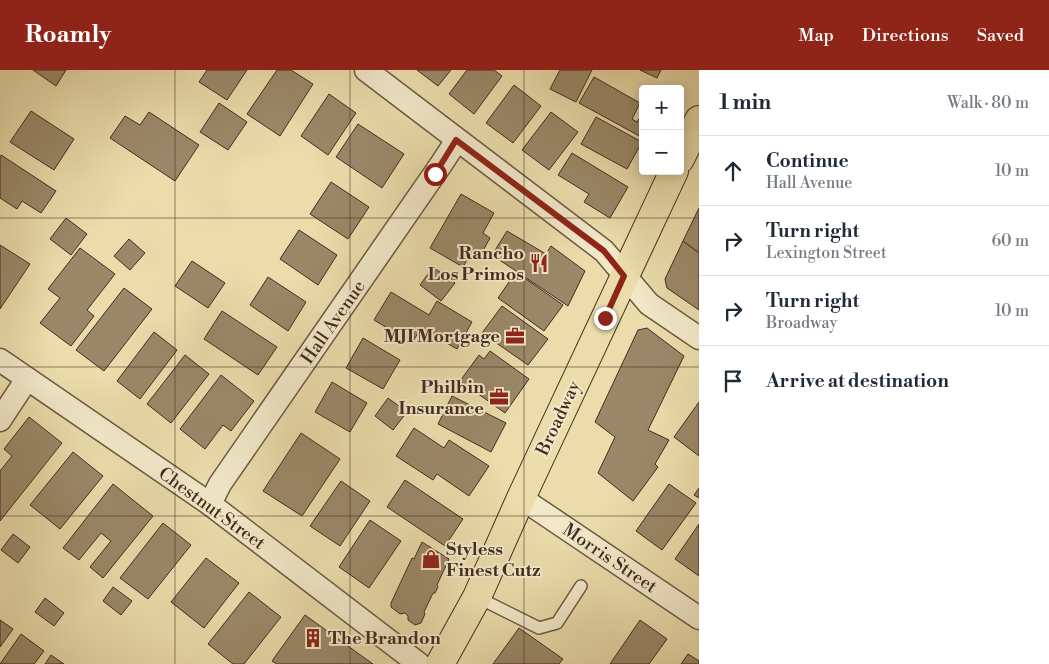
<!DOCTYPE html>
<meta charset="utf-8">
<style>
:root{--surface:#fff;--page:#f6f6f7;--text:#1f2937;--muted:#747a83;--line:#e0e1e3;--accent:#8f2418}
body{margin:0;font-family:"Libre Bodoni",serif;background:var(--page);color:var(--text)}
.controls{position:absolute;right:15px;top:15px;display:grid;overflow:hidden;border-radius:5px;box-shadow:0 2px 12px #0003}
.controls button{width:45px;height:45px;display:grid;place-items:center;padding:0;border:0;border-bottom:1px solid var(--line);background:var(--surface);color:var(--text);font:25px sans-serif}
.stop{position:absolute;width:15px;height:15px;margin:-11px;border:4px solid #8f2418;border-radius:50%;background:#fff}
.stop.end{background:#8f2418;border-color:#fff;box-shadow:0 1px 5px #0008}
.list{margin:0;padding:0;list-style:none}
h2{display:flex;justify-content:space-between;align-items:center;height:65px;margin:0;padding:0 20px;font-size:21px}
h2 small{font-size:16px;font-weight:400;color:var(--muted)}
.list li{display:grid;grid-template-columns:32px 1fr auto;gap:15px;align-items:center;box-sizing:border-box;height:70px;padding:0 20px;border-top:1px solid var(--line)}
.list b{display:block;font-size:19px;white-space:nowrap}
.list p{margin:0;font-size:16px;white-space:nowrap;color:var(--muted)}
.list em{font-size:16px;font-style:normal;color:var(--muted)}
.icon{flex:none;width:28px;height:28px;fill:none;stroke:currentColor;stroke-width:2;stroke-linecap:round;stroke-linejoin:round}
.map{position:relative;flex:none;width:699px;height:594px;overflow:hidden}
header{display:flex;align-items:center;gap:30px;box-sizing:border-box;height:70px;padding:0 25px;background:var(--accent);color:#fff}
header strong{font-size:24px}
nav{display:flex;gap:28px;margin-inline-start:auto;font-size:18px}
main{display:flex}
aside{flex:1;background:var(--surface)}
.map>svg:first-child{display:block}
</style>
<header>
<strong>Roamly</strong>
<nav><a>Map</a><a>Directions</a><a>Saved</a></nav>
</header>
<main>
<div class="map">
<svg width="699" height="594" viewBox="0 0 699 594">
<rect width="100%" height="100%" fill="#eadcab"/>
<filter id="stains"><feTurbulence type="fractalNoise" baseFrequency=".004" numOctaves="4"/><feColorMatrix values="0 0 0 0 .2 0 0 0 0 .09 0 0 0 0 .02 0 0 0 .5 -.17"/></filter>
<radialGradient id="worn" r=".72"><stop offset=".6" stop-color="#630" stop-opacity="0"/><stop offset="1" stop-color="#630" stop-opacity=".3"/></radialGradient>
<!-- building -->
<g fill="#9a8868" stroke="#432c1f">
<polygon points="33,0 66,0 56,16"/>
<polygon points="207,0 247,0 227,30 199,12"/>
<polygon points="277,0 291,0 313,14 280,66 247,44"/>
<polygon points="417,0 451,0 438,16"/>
<polygon points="467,0 494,0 502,6 474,44 449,24"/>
<polygon points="560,0 592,0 576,32 550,19"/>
<polygon points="640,0 661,0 657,8"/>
<polygon points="594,7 640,33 632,49 637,52 641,46 643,47 643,68 579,33"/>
<polygon points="514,15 541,36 513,73 486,53"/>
<polygon points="329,24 356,43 328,85 301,66"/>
<polygon points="219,33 247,52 228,80 200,62"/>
<polygon points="31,41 74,69 54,100 10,72"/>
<polygon points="149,42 199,75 175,111 110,68 125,46 140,55"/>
<polygon points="551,42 578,62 549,100 522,80"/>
<polygon points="596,47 642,72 627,99 581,74"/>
<polygon points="358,54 404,84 382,118 336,87"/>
<polygon points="572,83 628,117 610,148 584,132 589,124 558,105"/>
<polygon points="1,85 56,121 41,143 22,131 17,139 0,128 0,87"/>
<polygon points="331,112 369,137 348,169 310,144"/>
<polygon points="461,124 494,143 483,163 490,168 480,186 472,181 463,197 430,178"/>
<polygon points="699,138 699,183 683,171"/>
<polygon points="66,148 87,164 71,185 50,169"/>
<polygon points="299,160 337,185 318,215 280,189"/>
<polygon points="507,161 546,184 551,176 585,201 568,236 492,185"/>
<polygon points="129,169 145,183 130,200 114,186"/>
<polygon points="683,171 699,183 699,240 667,218 666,214 665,209"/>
<polygon points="0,175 30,194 0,239"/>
<polygon points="80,178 115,204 87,240 94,246 71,276 40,253 60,228 48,219"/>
<polygon points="192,191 225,213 208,238 175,216"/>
<polygon points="433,197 455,213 441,231 420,215"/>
<polygon points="516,202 563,235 544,261 498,228"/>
<polygon points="268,207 306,232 288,261 250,235"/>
<polygon points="124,218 152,239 104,301 76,280"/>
<polygon points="391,222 429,245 437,231 472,252 457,279 421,258 412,273 374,250"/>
<polygon points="502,236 548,269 528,295 482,263"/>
<polygon points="222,241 277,277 258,305 204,269"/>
<polygon points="647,258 684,286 648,360 669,370 655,394 658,397 633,431 598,403 615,367 595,352 638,260"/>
<polygon points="154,262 177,280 140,329 117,311"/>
<polygon points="363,268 400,290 383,319 346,298"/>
<polygon points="490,281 529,309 505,343 460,311 479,285 484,289"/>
<polygon points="185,285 209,304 171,353 147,334"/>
<polygon points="221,305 254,331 231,361 223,355 205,379 180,359"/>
<polygon points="332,312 367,333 350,362 315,342"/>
<polygon points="452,326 506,353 491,382 438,354"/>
<polygon points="388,328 407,342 393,360 375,346"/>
<polygon points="699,332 699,386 674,367"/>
<polygon points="29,347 62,373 0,451 0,401 12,386 4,379"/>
<polygon points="414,358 444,378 449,370 489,396 469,426 437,404 433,410 396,386"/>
<polygon points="301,363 340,389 302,446 263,421"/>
<polygon points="73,382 103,406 60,459 30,435"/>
<polygon points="405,410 463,449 445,476 387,437"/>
<polygon points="341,411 370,431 340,476 310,456"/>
<polygon points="113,414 153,446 103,508 90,497 111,471 101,463 79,490 63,478"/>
<polygon points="669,414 696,433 662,480 636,461"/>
<polygon points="699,418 699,428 694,425"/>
<polygon points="370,450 401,471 369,518 339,497"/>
<polygon points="163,453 191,475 148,529 120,508"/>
<polygon points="699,454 699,506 675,489"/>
<polygon points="13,464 30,477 18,493 1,480"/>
<polygon points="422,472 449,489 437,515 438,517 435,523 433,523 424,542 425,544 421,553 415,555 408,550 408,546 405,543 400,544 391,537 391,533 412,488 414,489"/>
<polygon points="206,488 239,513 204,558 171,532"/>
<polygon points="113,517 132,531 121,545 103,531"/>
<polygon points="249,522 281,547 244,594 233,594 208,574"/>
<polygon points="45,528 64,543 54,556 35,542"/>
<polygon points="305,545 373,594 277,594 272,591"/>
<polygon points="0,550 13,559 0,577"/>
<polygon points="640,550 667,569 649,594 610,594"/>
<polygon points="519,558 563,589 559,594 493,594"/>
<polygon points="21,564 44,581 34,594 0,594"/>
<polygon points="688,584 699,591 699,594 681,594"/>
<polygon points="51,585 64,594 45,594"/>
</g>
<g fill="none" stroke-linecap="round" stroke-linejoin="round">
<!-- service casing -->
<g stroke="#6d5842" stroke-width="14">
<polyline id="service" points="477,527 539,558 557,553 581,516"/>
</g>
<!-- minor casing -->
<g stroke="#6d5842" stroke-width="25">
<g id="minor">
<polyline points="366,0 604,181 649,234 699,268"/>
<polyline points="0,290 210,434 419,594"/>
<polyline points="0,350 27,309"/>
<polyline points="521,428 699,548"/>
<polyline points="210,434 220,414 442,93 457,70"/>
</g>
</g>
<!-- primary casing -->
<g stroke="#432c1f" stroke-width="30">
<g id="primary">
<polyline points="680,89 699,50"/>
<polyline points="440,594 477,527 521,428 674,101"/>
</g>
</g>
<!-- service -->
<use href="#service" stroke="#f1e8c8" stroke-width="11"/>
<!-- minor -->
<use href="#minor" stroke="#f1e8c8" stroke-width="22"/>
<!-- primary -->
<use href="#primary" stroke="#eadcab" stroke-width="28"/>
</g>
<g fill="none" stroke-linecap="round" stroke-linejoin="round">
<!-- route -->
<polyline stroke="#8f2418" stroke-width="6" points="435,104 456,70 604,181 624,206 605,248"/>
</g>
<!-- grid -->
<path fill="none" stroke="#432c1f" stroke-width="1" stroke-opacity="0.55" d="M175,0v594M350,0v594M524,0v594M0,148h699M0,297h699M0,446h699"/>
<!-- icons -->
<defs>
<g id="restaurant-bare" transform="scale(1.5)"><path d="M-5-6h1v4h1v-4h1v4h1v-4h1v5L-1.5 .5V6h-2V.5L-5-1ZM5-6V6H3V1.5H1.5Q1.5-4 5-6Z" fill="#8f2418" stroke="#f1e8c8" stroke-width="2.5" paint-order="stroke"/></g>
<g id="office-bare" transform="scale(1.5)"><path d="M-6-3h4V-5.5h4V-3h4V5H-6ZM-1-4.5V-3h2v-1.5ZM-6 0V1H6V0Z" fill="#8f2418" stroke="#f1e8c8" stroke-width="2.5" paint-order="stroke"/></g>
<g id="shop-bare" transform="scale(1.5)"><path d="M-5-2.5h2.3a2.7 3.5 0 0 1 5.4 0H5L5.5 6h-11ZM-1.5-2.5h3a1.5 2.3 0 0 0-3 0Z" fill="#8f2418" stroke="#f1e8c8" stroke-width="2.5" paint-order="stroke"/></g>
<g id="building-bare" transform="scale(1.5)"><path d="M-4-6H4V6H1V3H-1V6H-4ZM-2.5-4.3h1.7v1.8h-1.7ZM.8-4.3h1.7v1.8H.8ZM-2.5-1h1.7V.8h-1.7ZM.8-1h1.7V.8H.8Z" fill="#8f2418" stroke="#f1e8c8" stroke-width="2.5" paint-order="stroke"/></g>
</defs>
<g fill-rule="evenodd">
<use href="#restaurant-bare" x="539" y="193"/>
<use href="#office-bare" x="515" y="266"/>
<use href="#office-bare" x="499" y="327"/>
<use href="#shop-bare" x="431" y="489"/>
<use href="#building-bare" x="313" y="568"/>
</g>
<g text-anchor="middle" stroke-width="4" stroke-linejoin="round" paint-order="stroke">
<!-- poi labels -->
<g font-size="18" font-weight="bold" fill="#432c1f" stroke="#f1e8c8" text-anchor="end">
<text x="524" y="189">Rancho<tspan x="524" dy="21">Los Primos</tspan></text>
<text x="500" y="272">MJI Mortgage</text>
<text x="484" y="323">Philbin<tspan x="484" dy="21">Insurance</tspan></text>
<text x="446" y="485" text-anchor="start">Styless<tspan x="446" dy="21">Finest Cutz</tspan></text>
<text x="328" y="574" text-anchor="start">The Brandon</text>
</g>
<!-- street labels -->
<g font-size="18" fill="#432c1f" stroke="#f1e8c8">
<text transform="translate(333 252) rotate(-55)" y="6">Hall Avenue</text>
<text transform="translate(558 348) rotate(-65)" y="6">Broadway</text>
<text transform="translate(212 438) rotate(36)" y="6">Chestnut Street</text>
<text transform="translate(610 488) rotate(34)" y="6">Morris Street</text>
</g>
</g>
<rect width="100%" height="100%" filter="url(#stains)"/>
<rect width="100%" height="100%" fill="url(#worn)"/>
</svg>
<div class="controls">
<button>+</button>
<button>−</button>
</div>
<div class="stop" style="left:435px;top:104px"></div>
<div class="stop end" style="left:605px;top:248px"></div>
</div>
<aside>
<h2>1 min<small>Walk · 80 m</small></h2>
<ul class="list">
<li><svg class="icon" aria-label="ahead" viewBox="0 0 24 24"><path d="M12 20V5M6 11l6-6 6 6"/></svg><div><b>Continue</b><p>Hall Avenue</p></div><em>10 m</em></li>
<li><svg class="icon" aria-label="right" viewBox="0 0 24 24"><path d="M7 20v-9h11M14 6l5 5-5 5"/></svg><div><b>Turn right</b><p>Lexington Street</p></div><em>60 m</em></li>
<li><svg class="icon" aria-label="right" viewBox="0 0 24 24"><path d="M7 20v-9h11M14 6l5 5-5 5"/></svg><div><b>Turn right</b><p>Broadway</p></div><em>10 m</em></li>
<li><svg class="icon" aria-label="arrive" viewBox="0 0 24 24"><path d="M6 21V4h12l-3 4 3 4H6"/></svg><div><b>Arrive at destination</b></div></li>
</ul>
</aside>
</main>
